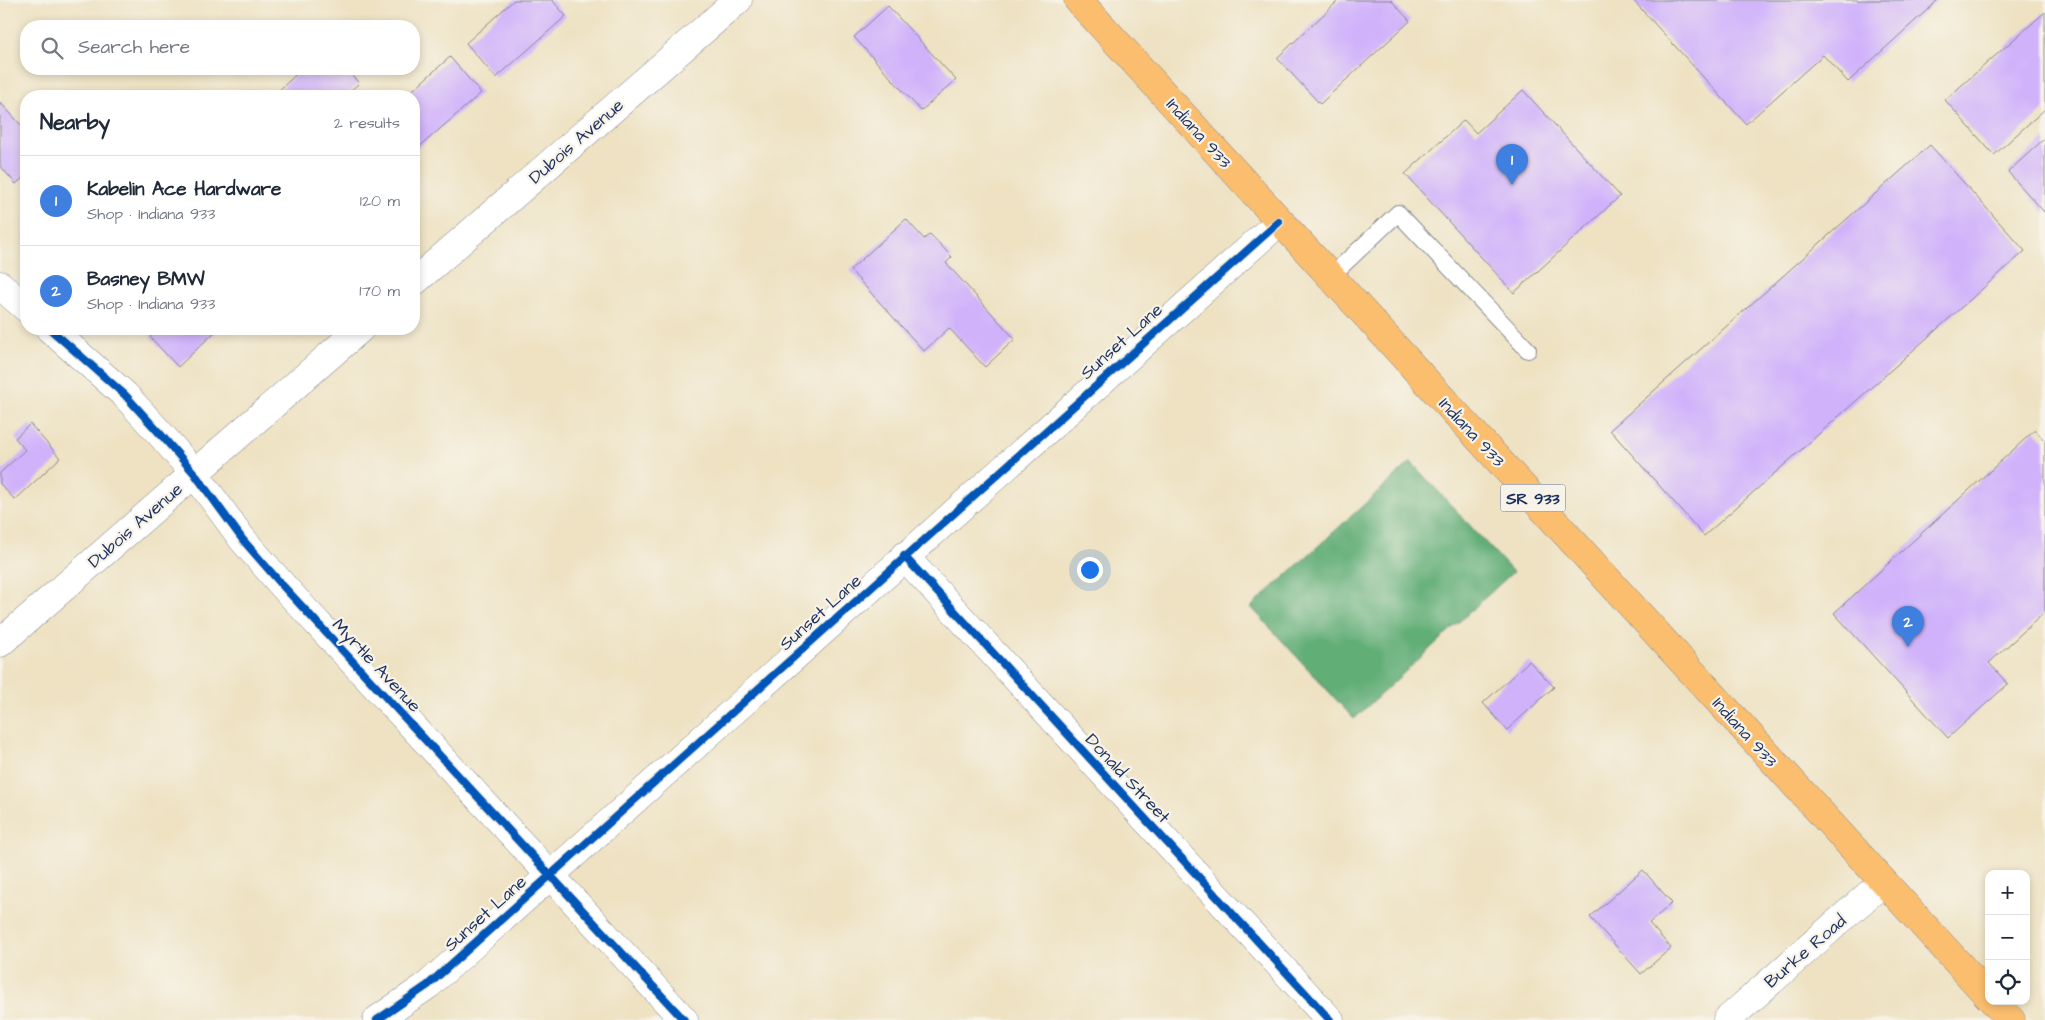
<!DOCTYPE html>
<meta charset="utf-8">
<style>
:root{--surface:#fff;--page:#f6f6f7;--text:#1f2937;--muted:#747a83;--line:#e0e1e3;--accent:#d1495b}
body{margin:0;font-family:"Architects Daughter",sans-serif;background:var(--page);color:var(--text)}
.controls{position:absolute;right:15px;bottom:15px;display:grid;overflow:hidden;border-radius:10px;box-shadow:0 2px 8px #0003}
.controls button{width:45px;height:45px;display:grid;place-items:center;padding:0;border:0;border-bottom:1px solid var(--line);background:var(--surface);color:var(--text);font:25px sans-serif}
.you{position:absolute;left:1089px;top:569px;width:18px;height:18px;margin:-12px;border:4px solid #fff;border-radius:50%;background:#1a73e8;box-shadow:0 0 0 8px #1a73e833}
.badge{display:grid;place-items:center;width:32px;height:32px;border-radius:50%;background:var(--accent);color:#fff;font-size:16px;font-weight:700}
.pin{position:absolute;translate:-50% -41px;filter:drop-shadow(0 1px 2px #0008)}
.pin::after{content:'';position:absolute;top:26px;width:18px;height:15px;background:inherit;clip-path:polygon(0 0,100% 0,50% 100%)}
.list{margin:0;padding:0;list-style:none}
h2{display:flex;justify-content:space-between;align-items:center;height:65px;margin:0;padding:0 20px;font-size:21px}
h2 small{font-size:16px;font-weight:400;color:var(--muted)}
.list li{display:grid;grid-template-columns:32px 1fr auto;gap:15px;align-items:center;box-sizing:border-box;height:90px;padding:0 20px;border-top:1px solid var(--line)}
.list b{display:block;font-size:19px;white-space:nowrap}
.list p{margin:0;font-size:16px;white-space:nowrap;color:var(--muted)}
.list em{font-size:16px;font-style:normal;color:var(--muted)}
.icon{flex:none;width:28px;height:28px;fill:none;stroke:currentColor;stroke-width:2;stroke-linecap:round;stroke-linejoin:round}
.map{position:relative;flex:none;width:2045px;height:1020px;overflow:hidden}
.search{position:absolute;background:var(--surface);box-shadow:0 2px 8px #0003;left:20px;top:20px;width:400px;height:55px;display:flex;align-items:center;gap:12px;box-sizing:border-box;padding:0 18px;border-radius:20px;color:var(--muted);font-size:19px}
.panel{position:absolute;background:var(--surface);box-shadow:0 2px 8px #0003;left:20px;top:90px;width:400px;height:245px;border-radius:20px}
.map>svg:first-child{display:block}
</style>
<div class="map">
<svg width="2045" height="1020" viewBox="0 0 2045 1020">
<rect width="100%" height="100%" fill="#f7f3e8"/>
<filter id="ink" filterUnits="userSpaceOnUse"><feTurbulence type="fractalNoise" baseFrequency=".02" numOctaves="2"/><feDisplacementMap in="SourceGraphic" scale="10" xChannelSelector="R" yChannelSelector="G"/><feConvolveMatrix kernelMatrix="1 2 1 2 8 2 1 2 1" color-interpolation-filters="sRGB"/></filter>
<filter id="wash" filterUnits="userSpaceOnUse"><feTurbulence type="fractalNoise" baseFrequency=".0096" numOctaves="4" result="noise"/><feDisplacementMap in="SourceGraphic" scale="20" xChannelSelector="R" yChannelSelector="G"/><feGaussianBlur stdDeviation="1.12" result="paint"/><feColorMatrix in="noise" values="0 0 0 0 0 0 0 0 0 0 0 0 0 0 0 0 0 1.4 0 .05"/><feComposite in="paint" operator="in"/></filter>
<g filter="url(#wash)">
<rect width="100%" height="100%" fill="#eee2c3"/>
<!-- forest -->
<polygon fill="#62ae77" stroke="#3e6e6a" points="1411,462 1513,572 1354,719 1251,607"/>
<g id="blocks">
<!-- building -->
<g fill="#d0b2fb">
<polygon points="514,0 552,0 566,16 496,78 466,43"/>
<polygon points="1339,0 1391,0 1410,21 1320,104 1277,58"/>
<polygon points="1633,0 1938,0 1848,82 1823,55 1746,124"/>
<polygon points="888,6 956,80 921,111 854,37"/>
<polygon points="2045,12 2045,109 1994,155 1945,100"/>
<polygon points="450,57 481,93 417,149 414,145 414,96 406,96"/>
<polygon points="302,69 345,69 359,83 345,96 282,96 277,92"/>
<polygon points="1523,90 1620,196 1514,293 1405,174 1464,120 1476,133"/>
<polygon points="0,102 22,126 26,122 26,175 16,184 0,166"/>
<polygon points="2045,138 2045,213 2008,172"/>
<polygon points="1930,145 2025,251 1704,536 1610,430"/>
<polygon points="906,219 924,239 930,234 952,257 946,263 1015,339 985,367 949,328 924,351 850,270"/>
<polygon points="158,329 218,329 178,367 150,337"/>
<polygon points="30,424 60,458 15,500 0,484 0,473 25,450 15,438"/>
<polygon points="2035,430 2045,441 2045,612 1989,663 2008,684 1948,738 1834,613"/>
<polygon points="1529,661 1554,687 1507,730 1483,703"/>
<polygon points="1643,870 1672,903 1649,923 1671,948 1641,974 1590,917"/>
</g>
</g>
</g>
<g filter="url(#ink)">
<use href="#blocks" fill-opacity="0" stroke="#848890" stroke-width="1"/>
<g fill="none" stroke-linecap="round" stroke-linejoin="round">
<!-- service casing -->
<g stroke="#848890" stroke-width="18">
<polyline id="service" points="1330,277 1398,213 1528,350"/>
</g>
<!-- minor casing -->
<g stroke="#848890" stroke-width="29">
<g id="minor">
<polyline points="414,282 738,0"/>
<polyline points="0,285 26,308"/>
<polyline points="50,329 125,395 163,437 194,473 243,540 283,586 684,1020"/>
<polyline points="904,556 1330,1020"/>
<polyline points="0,643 360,329"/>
<polyline points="377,1020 428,985 1279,222"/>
<polyline points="1727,1020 1882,883"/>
</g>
</g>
<!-- primary casing -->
<g stroke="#848890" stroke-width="29">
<g id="primary">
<polyline points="1078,0 1989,997"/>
<polyline points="1993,1001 2011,1020"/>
</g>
</g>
<!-- service -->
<use href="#service" stroke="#fff" stroke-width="16"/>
<!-- minor -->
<use href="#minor" stroke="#fff" stroke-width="28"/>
<!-- primary -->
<use href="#primary" stroke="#fbbe6e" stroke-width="28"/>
<!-- cycleway casing -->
<g stroke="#f7f3e8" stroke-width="11">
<g id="cycleway">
<polyline points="50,329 125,395 163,437 194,473 243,540 283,586 684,1020"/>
<polyline points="904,556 1330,1020"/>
<polyline points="377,1020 428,985 1279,222"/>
</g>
</g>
<!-- cycleway -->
<use href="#cycleway" stroke="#0057b8" stroke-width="8"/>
</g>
</g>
<g text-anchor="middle" stroke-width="4.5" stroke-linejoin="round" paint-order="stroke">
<!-- shield labels -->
<rect fill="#f7f3e8" stroke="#5d6a87" stroke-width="1" x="1500.5" y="484.5" width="65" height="27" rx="4"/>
<g font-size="16" font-weight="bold" fill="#1b2f5e">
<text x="1533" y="504">SR 933</text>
</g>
<!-- street labels -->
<g font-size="18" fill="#1b2f5e" stroke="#f7f3e8">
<text transform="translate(1199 133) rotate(48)" y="6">Indiana 933</text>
<text transform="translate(576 141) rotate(-41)" y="6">Dubois Avenue</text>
<text transform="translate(1121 341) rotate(-42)" y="6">Sunset Lane</text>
<text transform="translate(1472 432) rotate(47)" y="6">Indiana 933</text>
<text transform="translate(135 525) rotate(-41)" y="6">Dubois Avenue</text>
<text transform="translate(820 612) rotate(-42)" y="6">Sunset Lane</text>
<text transform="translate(377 665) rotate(47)" y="6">Myrtle Avenue</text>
<text transform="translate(1745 732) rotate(48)" y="6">Indiana 933</text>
<text transform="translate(1128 778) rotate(47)" y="6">Donald Street</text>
<text transform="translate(485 913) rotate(-42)" y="6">Sunset Lane</text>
<text transform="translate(1805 951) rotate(-41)" y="6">Burke Road</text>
</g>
</g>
</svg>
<div class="controls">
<button>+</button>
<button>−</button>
<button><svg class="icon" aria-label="locate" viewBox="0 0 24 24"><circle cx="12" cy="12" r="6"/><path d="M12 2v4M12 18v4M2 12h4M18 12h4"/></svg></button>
</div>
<div class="you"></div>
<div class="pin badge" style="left:1512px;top:185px;background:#3f7fe0">1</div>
<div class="pin badge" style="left:1908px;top:647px;background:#3f7fe0">2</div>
<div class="search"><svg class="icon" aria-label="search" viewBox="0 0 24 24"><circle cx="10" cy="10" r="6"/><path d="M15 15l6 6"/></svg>Search here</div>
<section class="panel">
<h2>Nearby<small>2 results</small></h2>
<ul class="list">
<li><span class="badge" style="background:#3f7fe0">1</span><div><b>Kabelin Ace Hardware</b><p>Shop · Indiana 933</p></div><em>120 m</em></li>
<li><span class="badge" style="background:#3f7fe0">2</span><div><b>Basney BMW</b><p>Shop · Indiana 933</p></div><em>170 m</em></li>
</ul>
</section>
</div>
